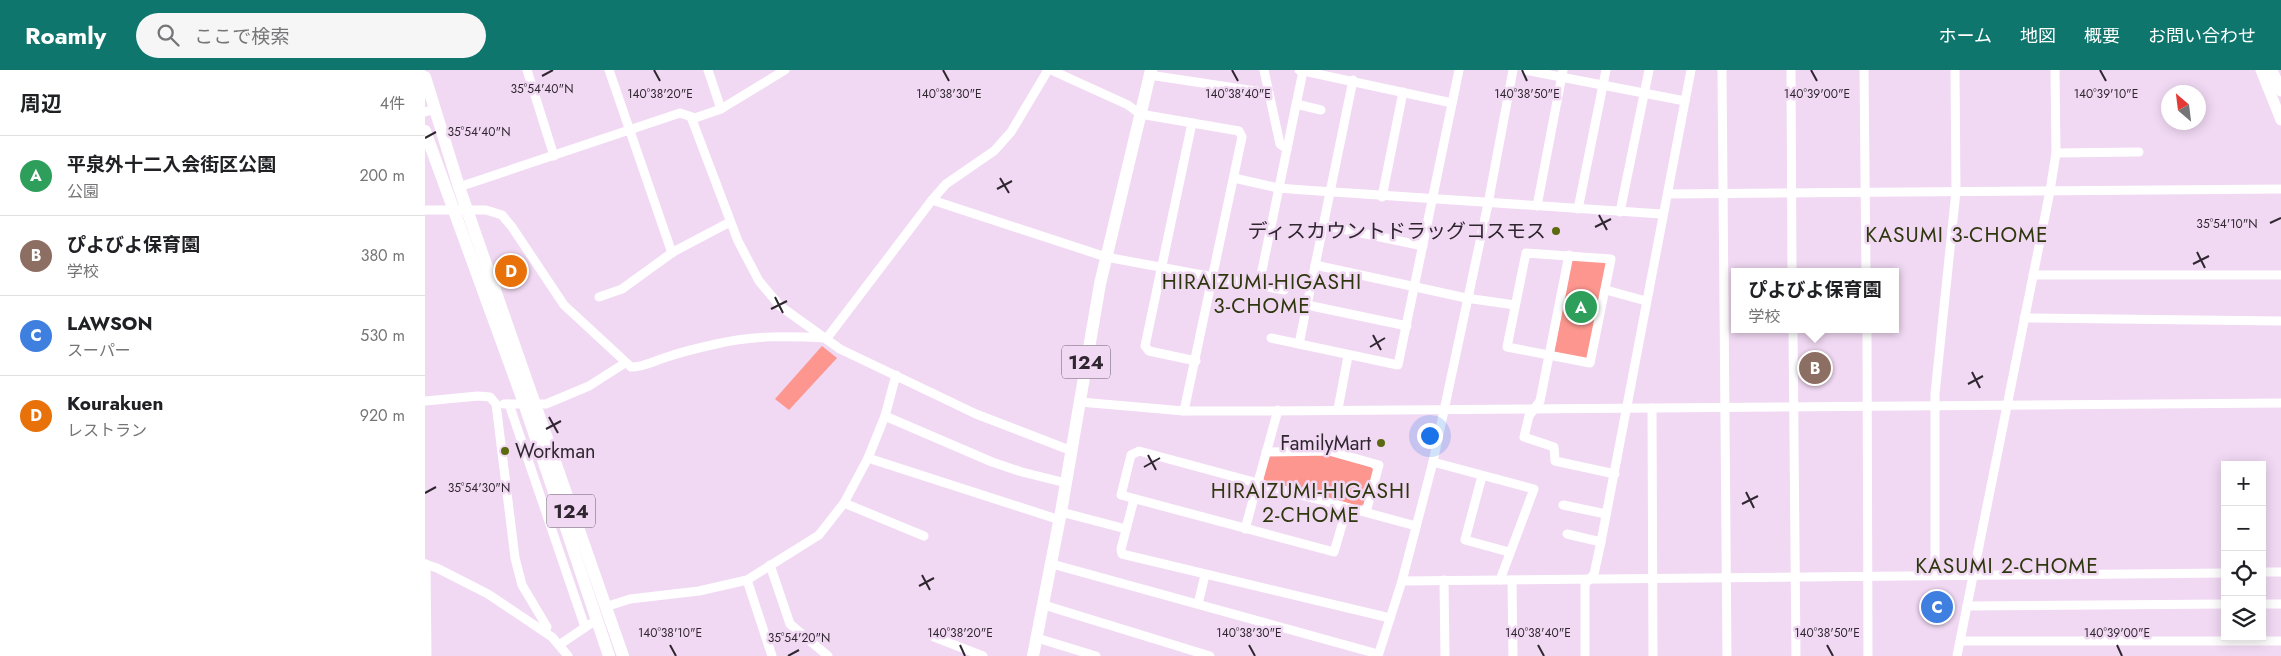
<!DOCTYPE html>
<html lang="ja">
<meta charset="utf-8">
<style>
:root{--surface:#fff;--page:#f6f6f6;--text:#202124;--muted:#757577;--line:#e0e0e0;--accent:#0f766e}
body{margin:0;font-family:Jost,"Noto Sans JP",sans-serif;background:var(--page);color:var(--text)}
.controls{position:absolute;right:15px;bottom:15px;display:grid;overflow:hidden;border-radius:0px;box-shadow:0 2px 12px #0003}
.controls button{width:45px;height:45px;display:grid;place-items:center;padding:0;border:0;border-bottom:1px solid var(--line);background:var(--surface);color:var(--text);font:25px sans-serif}
.compass{position:absolute;left:1736px;top:15px;width:45px;height:45px;border-radius:50%;background:var(--surface);box-shadow:0 2px 12px #0003;rotate:332deg}
.you{position:absolute;left:1004px;top:365px;width:18px;height:18px;margin:-12px;border:4px solid #fff;border-radius:50%;background:#1a73e8;box-shadow:0 0 0 8px #1a73e833}
.badge{display:grid;place-items:center;width:32px;height:32px;border-radius:50%;background:var(--accent);color:#fff;font-size:16px;font-weight:700}
.pin{position:absolute;translate:-50% -50%;border:2px solid #fff;box-shadow:0 1px 5px #0006}
.popup{position:absolute;left:1306px;top:198px;width:168px;height:65px;box-sizing:border-box;display:grid;place-content:center;border-radius:0px;background:var(--surface);filter:drop-shadow(0 1px 4px #0005);font-size:16px;white-space:nowrap;color:var(--muted)}
.popup b{font-size:19px;color:var(--text)}
.popup::after{content:'';position:absolute;left:50%;top:100%;margin-left:-10px;border:10px solid transparent;border-top-color:var(--surface)}
.list{margin:0;padding:0;list-style:none}
h2{display:flex;justify-content:space-between;align-items:center;height:65px;margin:0;padding:0 20px;font-size:21px}
h2 small{font-size:16px;font-weight:400;color:var(--muted)}
.list li{display:grid;grid-template-columns:32px 1fr auto;gap:15px;align-items:center;box-sizing:border-box;height:80px;padding:0 20px;border-top:1px solid var(--line)}
.list b{display:block;font-size:19px;white-space:nowrap}
.list p{margin:0;font-size:16px;white-space:nowrap;color:var(--muted)}
.list em{font-size:16px;font-style:normal;color:var(--muted)}
.icon{flex:none;width:28px;height:28px;fill:none;stroke:currentColor;stroke-width:2;stroke-linecap:round;stroke-linejoin:round}
.map{position:relative;flex:none;width:1856px;height:586px;overflow:hidden}
header{display:flex;align-items:center;gap:30px;box-sizing:border-box;height:70px;padding:0 25px;background:var(--accent);color:#fff}
header strong{font-size:24px}
nav{display:flex;gap:28px;margin-inline-start:auto;font-size:18px}
.search{width:350px;height:45px;background:var(--page);display:flex;align-items:center;gap:12px;box-sizing:border-box;padding:0 18px;border-radius:28px;color:var(--muted);font-size:19px}
main{display:flex}
aside{flex:1;background:var(--surface)}
.map>svg:first-child{display:block}
</style>
<header>
<strong>Roamly</strong>
<div class="search"><svg class="icon" aria-label="search" viewBox="0 0 24 24"><circle cx="10" cy="10" r="6"/><path d="M15 15l6 6"/></svg>ここで検索</div>
<nav><a>ホーム</a><a>地図</a><a>概要</a><a>お問い合わせ</a></nav>
</header>
<main>
<aside>
<h2>周辺<small>4件</small></h2>
<ul class="list">
<li><span class="badge" style="background:#2e9e5b">A</span><div><b>平泉外十二入会街区公園</b><p>公園</p></div><em>200 m</em></li>
<li><span class="badge" style="background:#8d6e63">B</span><div><b>ぴよびよ保育園</b><p>学校</p></div><em>380 m</em></li>
<li><span class="badge" style="background:#3f7fe0">C</span><div><b>LAWSON</b><p>スーパー</p></div><em>530 m</em></li>
<li><span class="badge" style="background:#e8710a">D</span><div><b>Kourakuen</b><p>レストラン</p></div><em>920 m</em></li>
</ul>
</aside>
<div class="map">
<svg width="1856" height="586" viewBox="0 0 1856 586">
<rect width="100%" height="100%" fill="#f1d9f3"/>
<!-- green -->
<g fill="#fc968e">
<polygon points="1147,189 1182,192 1164,290 1129,283"/>
<polygon points="397,276 412,288 364,340 350,329"/>
<polygon points="905,385 946,397 948,400 940,434 933,436 840,411 838,408 844,386"/>
</g>
<g fill="none" stroke-linecap="round" stroke-linejoin="round">
<!-- minor -->
<g stroke="#fff" stroke-width="9">
<polyline points="102,0 129,86"/>
<polyline points="184,0 247,183"/>
<polyline points="283,0 296,39"/>
<polyline points="626,0 703,35 715,44 814,61 817,67 759,341"/>
<polyline points="839,0 855,74 862,79"/>
<polyline points="874,0 1027,33"/>
<polyline points="1100,0 1260,31"/>
<polyline points="1297,0 1302,586"/>
<polyline points="1366,0 1367,202"/>
<polyline points="1439,0 1441,202"/>
<polyline points="724,5 844,23"/>
<polyline points="871,34 896,40"/>
<polyline points="0,42 11,39"/>
<polyline points="266,47 313,171 334,211 355,236 415,279 551,344 647,381"/>
<polyline points="767,53 720,276 724,281 771,291"/>
<polyline points="1631,83 1714,82"/>
<polyline points="809,108 853,118 879,120 1237,144"/>
<polyline points="34,117 255,43 270,48 296,39 360,0"/>
<polyline points="1243,124 1856,119"/>
<polyline points="957,127 978,22"/>
<polyline points="507,130 681,187 859,220"/>
<polyline points="1112,136 1138,0"/>
<polyline points="1153,139 1181,0"/>
<path d="M0,140h61l16,5 10,12 52,78 67,62c12,0 21,-5 33,-9 17,-6 34,-10 52,-14 37,-9 74,-8 111,-6l105,-138 14,-16 48,-33 17,-19 37,-62"/>
<polyline points="1195,142 1224,0"/>
<polyline points="898,155 998,176"/>
<polygon points="1101,183 1186,189 1165,293 1082,277"/>
<polyline points="1144,185 1115,331 1104,346 1099,367 1129,377 1130,391 1190,404"/>
<polyline points="890,195 1041,228 1090,235"/>
<polyline points="1608,205 1856,205"/>
<polyline points="834,215 878,1"/>
<polyline points="1181,220 1221,231"/>
<polyline points="174,227 197,219 248,182 305,152"/>
<polyline points="882,235 982,256"/>
<polyline points="1599,248 1856,251"/>
<polyline points="1368,259 1371,586"/>
<polyline points="1442,259 1443,586"/>
<polyline points="846,268 973,295 1034,0"/>
<polyline points="874,274 928,10"/>
<polyline points="0,331 53,326 65,327 71,334 90,488 97,515 122,557 120,561"/>
<polyline points="655,332 759,341 834,341 1856,333"/>
<polyline points="79,334 121,334 164,316 200,293"/>
<polyline points="84,334 160,557"/>
<polyline points="1227,338 1228,586"/>
<polyline points="913,339 923,286"/>
<polyline points="460,346 567,392 597,402 641,413"/>
<polyline points="841,382 904,381 954,395 941,442"/>
<polyline points="443,388 635,450"/>
<polyline points="1008,392 1109,419 1075,510"/>
<polyline points="1057,406 1040,470 1084,482"/>
<polyline points="709,429 696,479 697,484 965,548"/>
<polyline points="419,433 499,466"/>
<polyline points="1138,435 1181,444"/>
<polyline points="922,438 909,482 696,425 706,385 714,381 991,456"/>
<polyline points="636,442 701,459"/>
<polyline points="820,459 853,340"/>
<polyline points="1142,464 1176,472"/>
<polyline points="0,494 12,498 63,524 127,567 143,586"/>
<polyline points="1,494 2,586"/>
<polyline points="627,494 953,584"/>
<polyline points="345,495 365,554 403,586"/>
<polyline points="1837,502 1856,502"/>
<polyline points="1510,506 1510,324 1531,121 1530,0"/>
<polyline points="322,510 347,586"/>
<polyline points="1019,510 1020,586"/>
<polyline points="1087,510 1088,586"/>
<polyline points="977,511 1800,503"/>
<polyline points="773,534 780,505"/>
<polyline points="1837,534 1856,534"/>
<polyline points="619,535 785,586"/>
<polyline points="1542,536 1800,534"/>
<polyline points="180,537 205,529 274,521 322,510 394,465 419,433 443,388 460,346 471,305"/>
<polyline points="509,567 558,586"/>
<polyline points="612,568 671,586"/>
<polyline points="1535,571 1856,571"/>
<polyline points="134,575 165,554"/>
<polyline points="953,586 977,511 1008,392 1063,134 1088,0"/>
<polyline points="1160,586 1160,514 1169,504 1176,472 1266,0"/>
<polyline points="1532,586 1625,121 1631,83 1630,0"/>
</g>
<!-- major -->
<g stroke="#fff" stroke-width="11">
<polyline points="1836,0 1856,50"/>
<polyline points="1847,0 1856,21"/>
</g>
<!-- highway -->
<g stroke="#fff" stroke-width="12">
<polyline points="0,7 34,117 198,586"/>
<polyline points="0,61 99,333 184,586"/>
<polyline points="608,586 636,442 675,214 726,0"/>
</g>
</g>
<!-- ticks -->
<path fill="none" stroke="#2f2630" stroke-width="2" d="M229,0l6,11M518,0l6,11M807,0l6,11M1097,0l5,11M1386,0l6,11M1675,0l6,11M117,6l11,-6M0,68l11,-6M575,108l9,15M572,119l15,-8M1174,145l8,15M1845,153l11,-5M1170,157l16,-8M1772,182l8,16M1768,194l16,-8M350,227l8,16M346,239l16,-8M948,265l8,15M945,277l15,-9M1547,302l8,16M1543,314l15,-8M124,347l9,16M121,359l15,-8M723,385l8,15M719,397l16,-9M1321,422l8,16M0,423l11,-6M1317,434l16,-8M497,505l8,15M494,516l15,-8M245,575l6,11M535,575l5,11M824,575l6,11M1113,575l6,11M1402,575l6,11M1692,575l5,11M363,586l11,-6"/>
<!-- markers -->
<g fill="#5b6911" stroke="#f1d9f3" stroke-width="2">
<circle cx="1131" cy="161" r="5"/>
<circle cx="956" cy="373" r="5"/>
<circle cx="80" cy="381" r="5"/>
</g>
<g text-anchor="middle" stroke-width="5" stroke-linejoin="round" paint-order="stroke">
<!-- shield labels -->
<g fill="#f1d9f3" stroke="#695c6a" stroke-width="1">
<rect x="637" y="275.5" width="48" height="33" rx="4"/>
<rect x="122" y="424.5" width="48" height="33" rx="4"/>
</g>
<g font-size="19" font-weight="bold" fill="#2f2630">
<text x="661" y="299">124</text>
<text x="146" y="448">124</text>
</g>
<!-- poi labels -->
<g font-size="20" fill="#2f2630" stroke="#f1d9f3" text-anchor="end">
<text x="1121" y="168">ディスカウントドラッグコスモス</text>
<text x="946" y="380">FamilyMart</text>
<text x="90" y="388" text-anchor="start">Workman</text>
</g>
<!-- neighbourhood labels -->
<g font-size="21" letter-spacing="1" fill="#2f370f" stroke="#f1d9f3">
<text x="1532" y="172">KASUMI 3-CHOME</text>
<text x="837" y="219">HIRAIZUMI-HIGASHI<tspan x="837" dy="24">3-CHOME</tspan></text>
<text x="886" y="428">HIRAIZUMI-HIGASHI<tspan x="886" dy="24">2-CHOME</tspan></text>
<text x="1582" y="503">KASUMI 2-CHOME</text>
</g>
</g>
<g font-size="12" text-anchor="middle" fill="#2f2630" stroke="#f1d9f3" stroke-width="5" stroke-linejoin="round" paint-order="stroke">
<text x="117" y="23">35°54'40"N</text>
<text x="235" y="28">140°38'20"E</text>
<text x="524" y="28">140°38'30"E</text>
<text x="813" y="28">140°38'40"E</text>
<text x="1102" y="28">140°38'50"E</text>
<text x="1392" y="28">140°39'00"E</text>
<text x="1681" y="28">140°39'10"E</text>
<text x="54" y="66">35°54'40"N</text>
<text x="1802" y="158">35°54'10"N</text>
<text x="54" y="422">35°54'30"N</text>
<text x="245" y="567">140°38'10"E</text>
<text x="535" y="567">140°38'20"E</text>
<text x="824" y="567">140°38'30"E</text>
<text x="1113" y="567">140°38'40"E</text>
<text x="1402" y="567">140°38'50"E</text>
<text x="1692" y="567">140°39'00"E</text>
<text x="374" y="572">35°54'20"N</text>
</g>
</svg>
<div class="controls">
<button>+</button>
<button>−</button>
<button><svg class="icon" aria-label="locate" viewBox="0 0 24 24"><circle cx="12" cy="12" r="6"/><path d="M12 2v4M12 18v4M2 12h4M18 12h4"/></svg></button>
<button><svg class="icon" aria-label="layers" viewBox="0 0 24 24"><path d="M12 4l9 5-9 5-9-5zM3 14l9 5 9-5"/></svg></button>
</div>
<svg class="compass" viewBox="-18 -18 36 36"><path d="M0-13l5 13h-10z" fill="#e53935"/><path d="M0 13l5-13h-10z" fill="#757577"/></svg>
<div class="you"></div>
<div class="pin badge" style="left:1156px;top:237px;background:#2e9e5b">A</div>
<div class="pin badge" style="left:1390px;top:298px;background:#8d6e63">B</div>
<div class="popup"><b>ぴよびよ保育園</b>学校</div>
<div class="pin badge" style="left:1512px;top:537px;background:#3f7fe0">C</div>
<div class="pin badge" style="left:86px;top:201px;background:#e8710a">D</div>
</div>
</main>
